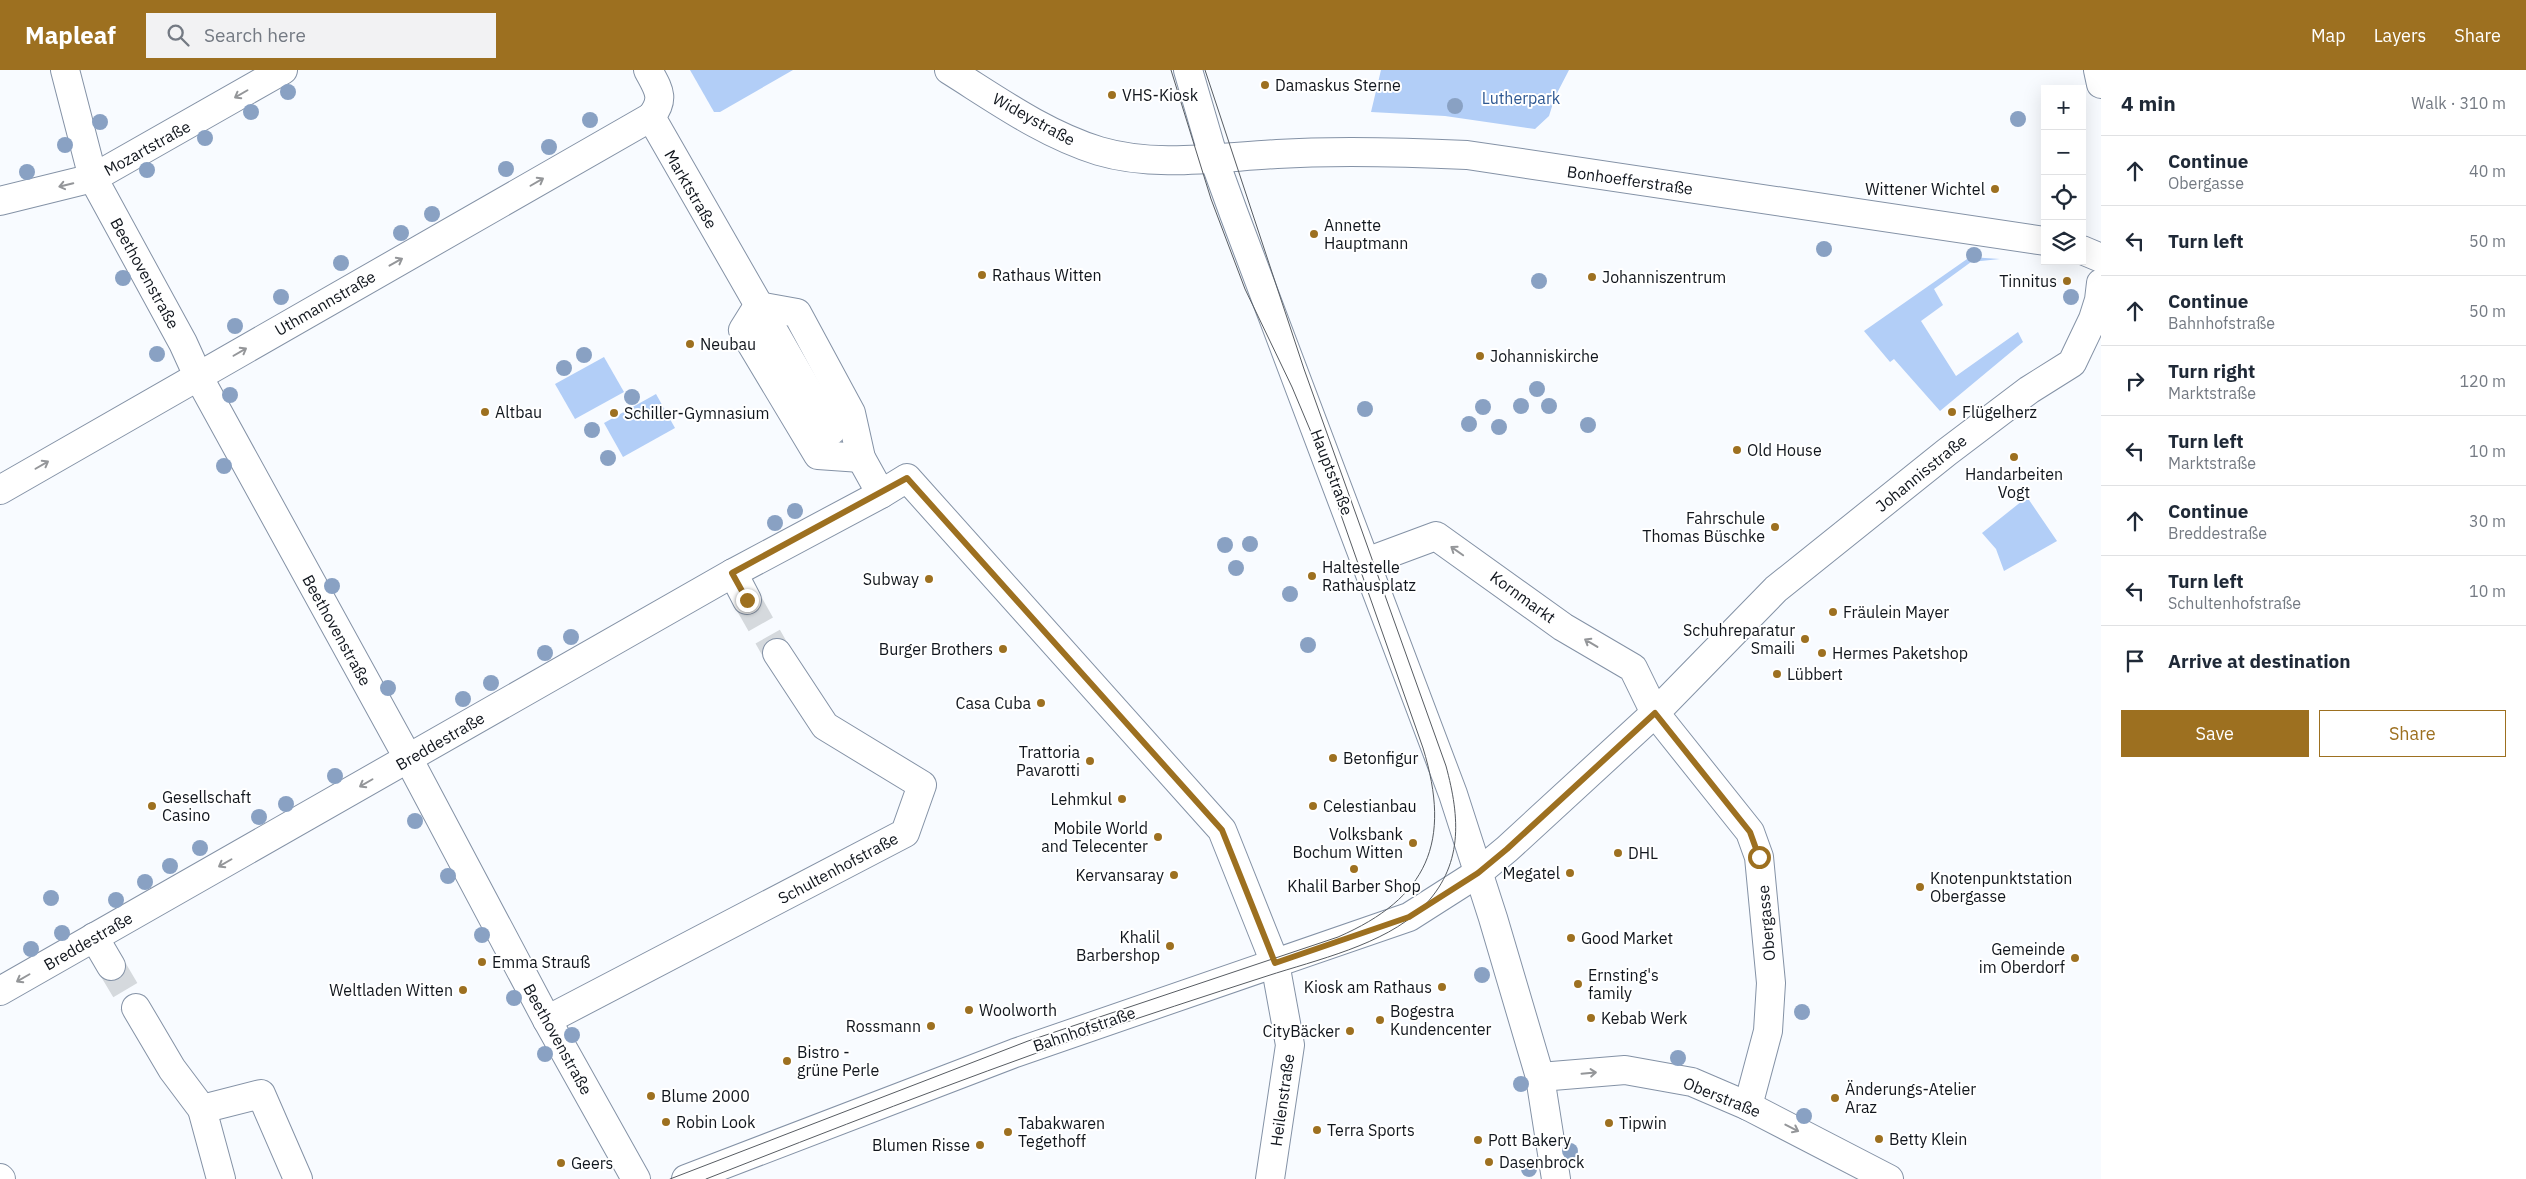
<!DOCTYPE html>
<meta charset="utf-8">
<style>
:root{--surface:#fff;--page:#f2f2f3;--text:#1f2937;--muted:#747a83;--line:#e0e1e3;--accent:#9d7020}
body{margin:0;font-family:"IBM Plex Sans",sans-serif;background:var(--page);color:var(--text)}
.controls{position:absolute;right:15px;top:15px;display:grid;overflow:hidden;border-radius:0px;box-shadow:0 5px 20px #0002}
.controls button{width:45px;height:45px;display:grid;place-items:center;padding:0;border:0;border-bottom:1px solid var(--line);background:var(--surface);color:var(--text);font:25px sans-serif}
.stop{position:absolute;width:15px;height:15px;margin:-11px;border:4px solid #9d7020;border-radius:50%;background:#fff}
.stop.end{background:#9d7020;border-color:#fff;box-shadow:0 1px 5px #0008}
.list{margin:0;padding:0;list-style:none}
h2{display:flex;justify-content:space-between;align-items:center;height:65px;margin:0;padding:0 20px;font-size:21px}
h2 small{font-size:16px;font-weight:400;color:var(--muted)}
.list li{display:grid;grid-template-columns:32px 1fr auto;gap:15px;align-items:center;box-sizing:border-box;height:70px;padding:0 20px;border-top:1px solid var(--line)}
.list b{display:block;font-size:19px;white-space:nowrap}
.list p{margin:0;font-size:16px;white-space:nowrap;color:var(--muted)}
.list em{font-size:16px;font-style:normal;color:var(--muted)}
.actions{display:flex;gap:10px;padding:15px 20px}
.actions a{flex:1;padding:11px 0;border:1px solid var(--accent);border-radius:0px;text-align:center;font-size:18px;color:var(--accent)}
.actions .main{background:var(--accent);color:#fff}
.icon{flex:none;width:28px;height:28px;fill:none;stroke:currentColor;stroke-width:2;stroke-linecap:round;stroke-linejoin:round}
.map{position:relative;flex:none;width:2101px;height:1109px;overflow:hidden}
header{display:flex;align-items:center;gap:30px;box-sizing:border-box;height:70px;padding:0 25px;background:var(--accent);color:#fff}
header strong{font-size:24px}
nav{display:flex;gap:28px;margin-inline-start:auto;font-size:18px}
.search{width:350px;height:45px;background:var(--page);display:flex;align-items:center;gap:12px;box-sizing:border-box;padding:0 18px;border-radius:0px;color:var(--muted);font-size:19px}
main{display:flex}
aside{flex:1;background:var(--surface)}
.map>svg:first-child{display:block}
</style>
<header>
<strong>Mapleaf</strong>
<div class="search"><svg class="icon" aria-label="search" viewBox="0 0 24 24"><circle cx="10" cy="10" r="6"/><path d="M15 15l6 6"/></svg>Search here</div>
<nav><a>Map</a><a>Layers</a><a>Share</a></nav>
</header>
<main>
<div class="map">
<svg width="2101" height="1109" viewBox="0 0 2101 1109">
<rect width="100%" height="100%" fill="#f8fbff"/>
<!-- green -->
<g fill="#b2cef7">
<polygon points="690,0 793,0 720,42 714,42"/>
<polygon points="1381,0 1569,0 1555,27 1549,46 1535,59 1445,46 1371,42"/>
<polygon points="1970,187 2000,189 1971,192 1934,219 1943,235 1921,251 1956,306 2018,262 2023,272 1940,341 1894,289 1890,292 1864,261"/>
<polygon points="604,287 624,322 575,349 555,314"/>
<polygon points="656,324 675,358 623,387 604,353"/>
<polygon points="2027,427 2057,471 2004,501 1996,479 1982,463"/>
</g>
<g fill="none" stroke-linecap="round" stroke-linejoin="round">
<!-- minor-tunnel -->
<g stroke="#d5d9dd" stroke-width="28" stroke-dasharray="28 14" stroke-linecap="butt">
<polyline points="747,530 777,583"/>
<polyline points="111,896 136,938"/>
</g>
<!-- minor casing -->
<g stroke="#8492a6" stroke-width="30">
<g id="minor">
<polyline points="65,0 93,108 183,273 198,306 408,688 547,950 636,1109"/>
<path d="M648,0c10,19 18,28 3,47l180,314"/>
<path d="M949,0c48,30 95,64 150,81 57,17 120,6 178,3 63,-4 126,-2 190,1l578,86"/>
<polyline points="2098,0 2101,14"/>
<polyline points="0,131 93,108 283,0"/>
<polyline points="2082,180 2101,188"/>
<polyline points="758,236 797,243 851,343 861,388 881,424 907,408 1222,760 1275,893 1290,975 1270,1109"/>
<polyline points="758,236 743,260 818,385 861,388"/>
<polyline points="0,420 651,47"/>
<polyline points="1366,492 1436,466 1563,557 1633,598 1655,643 1750,762 1759,787 1771,913 1768,961 1748,1036"/>
<polyline points="733,503 747,530"/>
<polyline points="94,867 111,896"/>
<polyline points="0,921 733,503 881,424"/>
<polyline points="136,938 172,999 202,1039 221,1109"/>
<polyline points="547,950 905,763 922,715 825,656 777,583"/>
<polyline points="1540,1007 1625,1000 1692,1012 1748,1036 1889,1109"/>
<polyline points="202,1039 261,1024 298,1109"/>
<polyline points="0,1108 1,1109"/>
<polyline points="686,1109 1015,983 1409,847 1478,803 1507,779 1655,643 1776,519 1947,382 2029,320 2072,293 2093,249 2099,230 2101,213"/>
</g>
</g>
<!-- major casing -->
<g stroke="#8492a6" stroke-width="30">
<polyline id="major" points="1188,0 1214,89 1234,144 1453,724 1493,848 1540,1007 1556,1109"/>
</g>
<!-- minor -->
<use href="#minor" stroke="#fff" stroke-width="28"/>
<!-- major -->
<use href="#major" stroke="#fff" stroke-width="28"/>
<!-- tram -->
<g stroke="#575c62" stroke-width="1">
<path d="M670,1109l358,-138 310,-104c90,-39 114,-95 85,-189l-107,-304 -24,-57 -47,-98 -34,-90 -40,-129"/>
<path d="M706,1109c125,-49 250,-98 376,-142 62,-21 123,-41 185,-61 49,-16 117,-31 155,-68 42,-42 38,-90 24,-142l-142,-397 -99,-299"/>
</g>
</g>
<!-- trees -->
<g fill="#89a1c3">
<circle cx="288" cy="22" r="8"/>
<circle cx="1455" cy="36" r="8"/>
<circle cx="251" cy="42" r="8"/>
<circle cx="2018" cy="49" r="8"/>
<circle cx="590" cy="50" r="8"/>
<circle cx="100" cy="52" r="8"/>
<circle cx="205" cy="68" r="8"/>
<circle cx="65" cy="75" r="8"/>
<circle cx="549" cy="77" r="8"/>
<circle cx="506" cy="99" r="8"/>
<circle cx="147" cy="100" r="8"/>
<circle cx="27" cy="102" r="8"/>
<circle cx="432" cy="144" r="8"/>
<circle cx="401" cy="163" r="8"/>
<circle cx="1824" cy="179" r="8"/>
<circle cx="1974" cy="185" r="8"/>
<circle cx="341" cy="193" r="8"/>
<circle cx="123" cy="208" r="8"/>
<circle cx="1539" cy="211" r="8"/>
<circle cx="281" cy="227" r="8"/>
<circle cx="2071" cy="227" r="8"/>
<circle cx="235" cy="256" r="8"/>
<circle cx="157" cy="284" r="8"/>
<circle cx="584" cy="285" r="8"/>
<circle cx="564" cy="298" r="8"/>
<circle cx="1537" cy="319" r="8"/>
<circle cx="230" cy="325" r="8"/>
<circle cx="632" cy="327" r="8"/>
<circle cx="1521" cy="336" r="8"/>
<circle cx="1549" cy="336" r="8"/>
<circle cx="1483" cy="337" r="8"/>
<circle cx="1365" cy="339" r="8"/>
<circle cx="1469" cy="354" r="8"/>
<circle cx="1588" cy="355" r="8"/>
<circle cx="1499" cy="357" r="8"/>
<circle cx="592" cy="360" r="8"/>
<circle cx="608" cy="388" r="8"/>
<circle cx="224" cy="396" r="8"/>
<circle cx="795" cy="441" r="8"/>
<circle cx="775" cy="453" r="8"/>
<circle cx="1250" cy="474" r="8"/>
<circle cx="1225" cy="475" r="8"/>
<circle cx="1236" cy="498" r="8"/>
<circle cx="332" cy="516" r="8"/>
<circle cx="1290" cy="524" r="8"/>
<circle cx="571" cy="567" r="8"/>
<circle cx="1308" cy="575" r="8"/>
<circle cx="545" cy="583" r="8"/>
<circle cx="491" cy="613" r="8"/>
<circle cx="388" cy="618" r="8"/>
<circle cx="463" cy="629" r="8"/>
<circle cx="335" cy="706" r="8"/>
<circle cx="286" cy="734" r="8"/>
<circle cx="259" cy="747" r="8"/>
<circle cx="415" cy="751" r="8"/>
<circle cx="200" cy="778" r="8"/>
<circle cx="170" cy="796" r="8"/>
<circle cx="448" cy="806" r="8"/>
<circle cx="145" cy="812" r="8"/>
<circle cx="51" cy="828" r="8"/>
<circle cx="116" cy="830" r="8"/>
<circle cx="62" cy="863" r="8"/>
<circle cx="482" cy="865" r="8"/>
<circle cx="31" cy="879" r="8"/>
<circle cx="1482" cy="905" r="8"/>
<circle cx="514" cy="928" r="8"/>
<circle cx="1802" cy="942" r="8"/>
<circle cx="572" cy="965" r="8"/>
<circle cx="545" cy="984" r="8"/>
<circle cx="1678" cy="988" r="8"/>
<circle cx="1521" cy="1014" r="8"/>
<circle cx="1804" cy="1046" r="8"/>
<circle cx="1570" cy="1081" r="8"/>
<circle cx="1529" cy="1099" r="8"/>
</g>
<!-- one-way arrows -->
<defs><path id="oneway-shaft" d="M-6 0H5M1.5-3L5.5 0L1.5 3" fill="none" stroke-width="1.6" stroke-linecap="round" stroke-linejoin="round" transform="scale(1.25)"/></defs>
<g stroke="#949699">
<use href="#oneway-shaft" transform="translate(241 24) rotate(150)"/>
<use href="#oneway-shaft" transform="translate(537 112) rotate(-30)"/>
<use href="#oneway-shaft" transform="translate(66 115) rotate(166)"/>
<use href="#oneway-shaft" transform="translate(396 192) rotate(-29)"/>
<use href="#oneway-shaft" transform="translate(240 282) rotate(-30)"/>
<use href="#oneway-shaft" transform="translate(42 395) rotate(-30)"/>
<use href="#oneway-shaft" transform="translate(1457 481) rotate(-145)"/>
<use href="#oneway-shaft" transform="translate(1591 573) rotate(-149)"/>
<use href="#oneway-shaft" transform="translate(366 713) rotate(150)"/>
<use href="#oneway-shaft" transform="translate(225 793) rotate(150)"/>
<use href="#oneway-shaft" transform="translate(23 908) rotate(150)"/>
<use href="#oneway-shaft" transform="translate(1589 1003) rotate(-5)"/>
<use href="#oneway-shaft" transform="translate(1792 1058) rotate(27)"/>
</g>
<g fill="none" stroke-linecap="round" stroke-linejoin="round">
<!-- route -->
<polyline stroke="#9d7020" stroke-width="6" points="747,530 732,503 907,408 1222,760 1275,893 1409,847 1478,803 1507,779 1655,643 1750,762 1759,787"/>
</g>
<!-- markers -->
<g fill="#9d7020" stroke="#fff" stroke-width="2">
<circle cx="1265" cy="15" r="5"/>
<circle cx="1112" cy="25" r="5"/>
<circle cx="1995" cy="119" r="5"/>
<circle cx="1314" cy="164" r="5"/>
<circle cx="982" cy="205" r="5"/>
<circle cx="1592" cy="207" r="5"/>
<circle cx="2067" cy="211" r="5"/>
<circle cx="690" cy="274" r="5"/>
<circle cx="1480" cy="286" r="5"/>
<circle cx="485" cy="342" r="5"/>
<circle cx="1952" cy="342" r="5"/>
<circle cx="614" cy="343" r="5"/>
<circle cx="1737" cy="380" r="5"/>
<circle cx="2014" cy="387" r="5"/>
<circle cx="1775" cy="457" r="5"/>
<circle cx="1312" cy="506" r="5"/>
<circle cx="929" cy="509" r="5"/>
<circle cx="1833" cy="542" r="5"/>
<circle cx="1805" cy="569" r="5"/>
<circle cx="1003" cy="579" r="5"/>
<circle cx="1822" cy="583" r="5"/>
<circle cx="1777" cy="604" r="5"/>
<circle cx="1041" cy="633" r="5"/>
<circle cx="1333" cy="688" r="5"/>
<circle cx="1090" cy="691" r="5"/>
<circle cx="1122" cy="729" r="5"/>
<circle cx="152" cy="736" r="5"/>
<circle cx="1313" cy="736" r="5"/>
<circle cx="1158" cy="767" r="5"/>
<circle cx="1413" cy="773" r="5"/>
<circle cx="1618" cy="783" r="5"/>
<circle cx="1354" cy="799" r="5"/>
<circle cx="1570" cy="803" r="5"/>
<circle cx="1174" cy="805" r="5"/>
<circle cx="1920" cy="817" r="5"/>
<circle cx="1571" cy="868" r="5"/>
<circle cx="1170" cy="876" r="5"/>
<circle cx="2075" cy="888" r="5"/>
<circle cx="482" cy="892" r="5"/>
<circle cx="1578" cy="914" r="5"/>
<circle cx="1442" cy="917" r="5"/>
<circle cx="463" cy="920" r="5"/>
<circle cx="969" cy="940" r="5"/>
<circle cx="1591" cy="948" r="5"/>
<circle cx="1380" cy="950" r="5"/>
<circle cx="931" cy="956" r="5"/>
<circle cx="1350" cy="961" r="5"/>
<circle cx="787" cy="991" r="5"/>
<circle cx="651" cy="1026" r="5"/>
<circle cx="1835" cy="1028" r="5"/>
<circle cx="666" cy="1052" r="5"/>
<circle cx="1609" cy="1053" r="5"/>
<circle cx="1317" cy="1060" r="5"/>
<circle cx="1008" cy="1062" r="5"/>
<circle cx="1879" cy="1069" r="5"/>
<circle cx="1478" cy="1070" r="5"/>
<circle cx="980" cy="1075" r="5"/>
<circle cx="1489" cy="1092" r="5"/>
<circle cx="561" cy="1093" r="5"/>
</g>
<g text-anchor="middle" stroke-width="4" stroke-linejoin="round" paint-order="stroke">
<!-- poi labels -->
<g font-size="16" fill="#11161d" stroke="#fff" text-anchor="start">
<text x="1275" y="21">Damaskus Sterne</text>
<text x="1122" y="31">VHS-Kiosk</text>
<text x="1985" y="125" text-anchor="end">Wittener Wichtel</text>
<text x="1324" y="161">Annette<tspan x="1324" dy="18">Hauptmann</tspan></text>
<text x="992" y="211">Rathaus Witten</text>
<text x="1602" y="213">Johanniszentrum</text>
<text x="2057" y="217" text-anchor="end">Tinnitus</text>
<text x="700" y="280">Neubau</text>
<text x="1490" y="292">Johanniskirche</text>
<text x="495" y="348">Altbau</text>
<text x="1962" y="348">Flügelherz</text>
<text x="624" y="349">Schiller-Gymnasium</text>
<text x="1747" y="386">Old House</text>
<text x="2014" y="410" text-anchor="middle">Handarbeiten<tspan x="2014" dy="18">Vogt</tspan></text>
<text x="1765" y="454" text-anchor="end">Fahrschule<tspan x="1765" dy="18">Thomas Büschke</tspan></text>
<text x="1322" y="503">Haltestelle<tspan x="1322" dy="18">Rathausplatz</tspan></text>
<text x="919" y="515" text-anchor="end">Subway</text>
<text x="1843" y="548">Fräulein Mayer</text>
<text x="1795" y="566" text-anchor="end">Schuhreparatur<tspan x="1795" dy="18">Smaili</tspan></text>
<text x="993" y="585" text-anchor="end">Burger Brothers</text>
<text x="1832" y="589">Hermes Paketshop</text>
<text x="1787" y="610">Lübbert</text>
<text x="1031" y="639" text-anchor="end">Casa Cuba</text>
<text x="1080" y="688" text-anchor="end">Trattoria<tspan x="1080" dy="18">Pavarotti</tspan></text>
<text x="1343" y="694">Betonfigur</text>
<text x="162" y="733">Gesellschaft<tspan x="162" dy="18">Casino</tspan></text>
<text x="1112" y="735" text-anchor="end">Lehmkul</text>
<text x="1323" y="742">Celestianbau</text>
<text x="1148" y="764" text-anchor="end">Mobile World<tspan x="1148" dy="18">and Telecenter</tspan></text>
<text x="1403" y="770" text-anchor="end">Volksbank<tspan x="1403" dy="18">Bochum Witten</tspan></text>
<text x="1628" y="789">DHL</text>
<text x="1560" y="809" text-anchor="end">Megatel</text>
<text x="1164" y="811" text-anchor="end">Kervansaray</text>
<text x="1930" y="814">Knotenpunktstation<tspan x="1930" dy="18">Obergasse</tspan></text>
<text x="1354" y="822" text-anchor="middle">Khalil Barber Shop</text>
<text x="1160" y="873" text-anchor="end">Khalil<tspan x="1160" dy="18">Barbershop</tspan></text>
<text x="1581" y="874">Good Market</text>
<text x="2065" y="885" text-anchor="end">Gemeinde<tspan x="2065" dy="18">im Oberdorf</tspan></text>
<text x="492" y="898">Emma Strauß</text>
<text x="1588" y="911">Ernsting's<tspan x="1588" dy="18">family</tspan></text>
<text x="1432" y="923" text-anchor="end">Kiosk am Rathaus</text>
<text x="453" y="926" text-anchor="end">Weltladen Witten</text>
<text x="979" y="946">Woolworth</text>
<text x="1390" y="947">Bogestra<tspan x="1390" dy="18">Kundencenter</tspan></text>
<text x="1601" y="954">Kebab Werk</text>
<text x="921" y="962" text-anchor="end">Rossmann</text>
<text x="1340" y="967" text-anchor="end">CityBäcker</text>
<text x="797" y="988">Bistro -<tspan x="797" dy="18">grüne Perle</tspan></text>
<text x="1845" y="1025">Änderungs-Atelier<tspan x="1845" dy="18">Araz</tspan></text>
<text x="661" y="1032">Blume 2000</text>
<text x="676" y="1058">Robin Look</text>
<text x="1018" y="1059">Tabakwaren<tspan x="1018" dy="18">Tegethoff</tspan></text>
<text x="1619" y="1059">Tipwin</text>
<text x="1327" y="1066">Terra Sports</text>
<text x="1889" y="1075">Betty Klein</text>
<text x="1488" y="1076">Pott Bakery</text>
<text x="970" y="1081" text-anchor="end">Blumen Risse</text>
<text x="1499" y="1098">Dasenbrock</text>
<text x="571" y="1099">Geers</text>
</g>
<!-- park labels -->
<g font-size="16" fill="#2e5892" stroke="#fff">
<text x="1521" y="34">Lutherpark</text>
</g>
<!-- street labels -->
<g font-size="16" fill="#11161d" stroke="#fff">
<text transform="translate(1034 49) rotate(29)" y="6">Wideystraße</text>
<text transform="translate(147 78) rotate(-29)" y="6">Mozartstraße</text>
<text transform="translate(1630 110) rotate(8)" y="6">Bonhoefferstraße</text>
<text transform="translate(691 119) rotate(60)" y="6">Marktstraße</text>
<text transform="translate(145 203) rotate(61)" y="6">Beethovenstraße</text>
<text transform="translate(325 233) rotate(-30)" y="6">Uthmannstraße</text>
<text transform="translate(1332 402) rotate(69)" y="6">Hauptstraße</text>
<text transform="translate(1921 403) rotate(-39)" y="6">Johannisstraße</text>
<text transform="translate(1523 527) rotate(36)" y="6">Kornmarkt</text>
<text transform="translate(337 560) rotate(61)" y="6">Beethovenstraße</text>
<text transform="translate(440 671) rotate(-30)" y="6">Breddestraße</text>
<text transform="translate(838 798) rotate(-28)" y="6">Schultenhofstraße</text>
<text transform="translate(1766 853) rotate(-95)" y="6">Obergasse</text>
<text transform="translate(88 871) rotate(-30)" y="6">Breddestraße</text>
<text transform="translate(1084 959) rotate(-19)" y="6">Bahnhofstraße</text>
<text transform="translate(558 969) rotate(61)" y="6">Beethovenstraße</text>
<text transform="translate(1722 1027) rotate(22)" y="6">Oberstraße</text>
<text transform="translate(1282 1030) rotate(-82)" y="6">Heilenstraße</text>
</g>
</g>
</svg>
<div class="controls">
<button>+</button>
<button>−</button>
<button><svg class="icon" aria-label="locate" viewBox="0 0 24 24"><circle cx="12" cy="12" r="6"/><path d="M12 2v4M12 18v4M2 12h4M18 12h4"/></svg></button>
<button><svg class="icon" aria-label="layers" viewBox="0 0 24 24"><path d="M12 4l9 5-9 5-9-5zM3 14l9 5 9-5"/></svg></button>
</div>
<div class="stop" style="left:1759px;top:787px"></div>
<div class="stop end" style="left:747px;top:530px"></div>
</div>
<aside>
<h2>4 min<small>Walk · 310 m</small></h2>
<ul class="list">
<li><svg class="icon" aria-label="ahead" viewBox="0 0 24 24"><path d="M12 20V5M6 11l6-6 6 6"/></svg><div><b>Continue</b><p>Obergasse</p></div><em>40 m</em></li>
<li><svg class="icon" aria-label="left" viewBox="0 0 24 24"><path d="M17 20v-9H6M10 6l-5 5 5 5"/></svg><div><b>Turn left</b></div><em>50 m</em></li>
<li><svg class="icon" aria-label="ahead" viewBox="0 0 24 24"><path d="M12 20V5M6 11l6-6 6 6"/></svg><div><b>Continue</b><p>Bahnhofstraße</p></div><em>50 m</em></li>
<li><svg class="icon" aria-label="right" viewBox="0 0 24 24"><path d="M7 20v-9h11M14 6l5 5-5 5"/></svg><div><b>Turn right</b><p>Marktstraße</p></div><em>120 m</em></li>
<li><svg class="icon" aria-label="left" viewBox="0 0 24 24"><path d="M17 20v-9H6M10 6l-5 5 5 5"/></svg><div><b>Turn left</b><p>Marktstraße</p></div><em>10 m</em></li>
<li><svg class="icon" aria-label="ahead" viewBox="0 0 24 24"><path d="M12 20V5M6 11l6-6 6 6"/></svg><div><b>Continue</b><p>Breddestraße</p></div><em>30 m</em></li>
<li><svg class="icon" aria-label="left" viewBox="0 0 24 24"><path d="M17 20v-9H6M10 6l-5 5 5 5"/></svg><div><b>Turn left</b><p>Schultenhofstraße</p></div><em>10 m</em></li>
<li><svg class="icon" aria-label="arrive" viewBox="0 0 24 24"><path d="M6 21V4h12l-3 4 3 4H6"/></svg><div><b>Arrive at destination</b></div></li>
</ul>
<div class="actions"><a class="main">Save</a><a>Share</a></div>
</aside>
</main>
